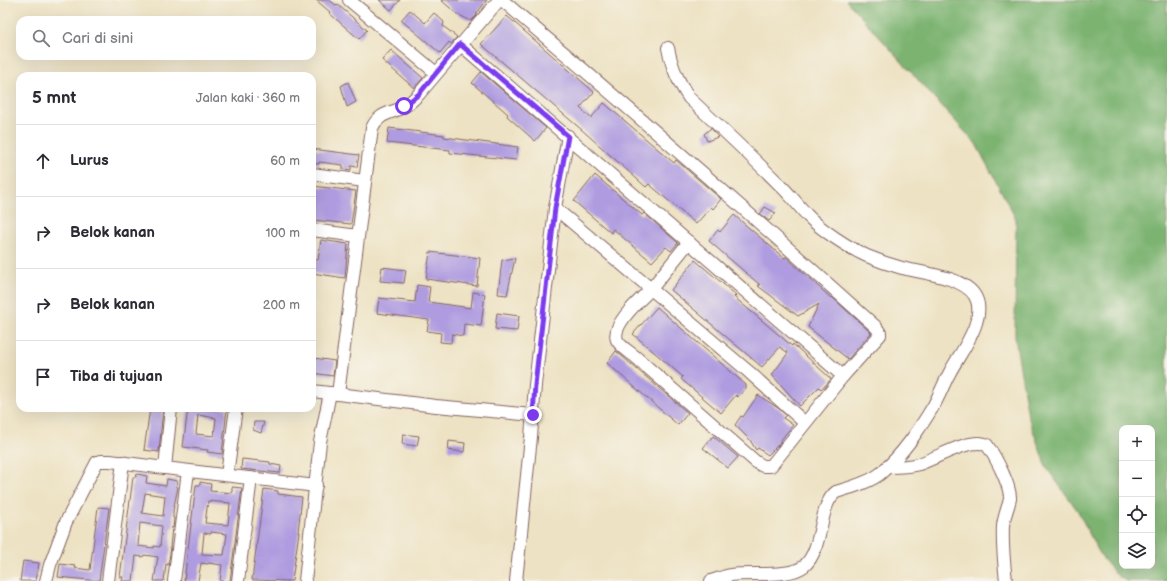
<!DOCTYPE html>
<html lang="id">
<meta charset="utf-8">
<style>
:root{--surface:#fff;--page:#f7f7f7;--text:#2b2b33;--muted:#7c7c81;--line:#e1e1e2}
body{margin:0;font-family:"Balsamiq Sans",sans-serif;background:var(--page);color:var(--text)}
.controls{position:absolute;right:12px;bottom:12px;display:grid;overflow:hidden;border-radius:8px;box-shadow:0 4px 16px #0002}
.controls button{width:36px;height:36px;display:grid;place-items:center;padding:0;border:0;border-bottom:1px solid var(--line);background:var(--surface);color:var(--text);font:20px sans-serif}
.stop{position:absolute;width:12px;height:12px;margin:-9px;border:3px solid #7c3aed;border-radius:50%;background:#fff}
.stop.end{background:#7c3aed;border-color:#fff;box-shadow:0 1px 4px #0008}
.list{margin:0;padding:0;list-style:none}
h2{display:flex;justify-content:space-between;align-items:center;height:52px;margin:0;padding:0 16px;font-size:17px}
h2 small{font-size:13px;font-weight:400;color:var(--muted)}
.list li{display:grid;grid-template-columns:26px 1fr auto;gap:12px;align-items:center;box-sizing:border-box;height:72px;padding:0 16px;border-top:1px solid var(--line)}
.list b{display:block;font-size:15px;white-space:nowrap}
.list em{font-size:13px;font-style:normal;color:var(--muted)}
.icon{flex:none;width:22px;height:22px;fill:none;stroke:currentColor;stroke-width:2;stroke-linecap:round;stroke-linejoin:round}
.map{position:relative;flex:none;width:1167px;height:581px;overflow:hidden}
.search{position:absolute;background:var(--surface);box-shadow:0 4px 16px #0002;left:16px;top:16px;width:300px;height:44px;display:flex;align-items:center;gap:10px;box-sizing:border-box;padding:0 14px;border-radius:12px;color:var(--muted);font-size:15px}
.panel{position:absolute;background:var(--surface);box-shadow:0 4px 16px #0002;left:16px;top:72px;width:300px;height:340px;border-radius:12px}
.map>svg:first-child{display:block}
</style>
<div class="map">
<svg width="1167" height="581" viewBox="0 0 1167 581">
<rect width="100%" height="100%" fill="#f7f3e8"/>
<filter id="ink" filterUnits="userSpaceOnUse"><feTurbulence type="fractalNoise" baseFrequency=".025" numOctaves="2"/><feDisplacementMap in="SourceGraphic" scale="8" xChannelSelector="R" yChannelSelector="G"/><feConvolveMatrix kernelMatrix="1 2 1 2 8 2 1 2 1" color-interpolation-filters="sRGB"/></filter>
<filter id="wash" filterUnits="userSpaceOnUse"><feTurbulence type="fractalNoise" baseFrequency=".012" numOctaves="4" result="noise"/><feDisplacementMap in="SourceGraphic" scale="16" xChannelSelector="R" yChannelSelector="G"/><feGaussianBlur stdDeviation="0.9" result="paint"/><feColorMatrix in="noise" values="0 0 0 0 0 0 0 0 0 0 0 0 0 0 0 0 0 1.4 0 .05"/><feComposite in="paint" operator="in"/></filter>
<g filter="url(#wash)">
<rect width="100%" height="100%" fill="#ede2c3"/>
<!-- forest -->
<path fill="#7bb371" stroke="#62694e" fill-rule="evenodd" d="M846,0h321v581h-41l-9,-6 -13,-15 -9,-15 -17,-34 -32,-44 -18,-51 -13,-79 1,-118 -40,-75zM1122,428h30v138h-30z"/>
<g id="blocks">
<!-- building -->
<g fill="#ae9be0" fill-rule="evenodd">
<polygon points="316,0 329,0 336,5 337,4 367,30 359,39 329,13 330,12"/>
<polygon points="379,0 400,0 391,10"/>
<polygon points="441,0 487,0 476,14 477,15 471,21 457,14"/>
<polygon points="410,10 425,23 434,13 444,22 443,26 457,37 451,44 449,42 440,53 401,20"/>
<polygon points="507,16 594,92 580,108 591,118 604,103 674,163 676,160 721,199 713,209 711,207 696,224 649,184 646,187 582,130 481,44"/>
<polygon points="391,50 423,78 414,88 382,60"/>
<polygon points="481,72 546,128 535,141 507,116 508,114 472,83"/>
<polygon points="348,82 356,102 347,107 341,86"/>
<polygon points="389,128 444,135 444,137 518,147 516,160 450,153 450,150 387,143"/>
<polygon points="711,128 718,137 707,141 704,134"/>
<polygon points="312,149 359,155 357,167 351,166 351,170 343,169 343,165 319,162 319,164 312,163"/>
<polygon points="595,175 642,215 644,213 678,243 671,251 666,247 652,262 613,229 611,233 574,201"/>
<polygon points="312,186 356,191 351,224 312,220 313,204 312,204"/>
<polygon points="765,207 776,213 769,221 760,214"/>
<polygon points="734,215 784,258 786,257 831,298 832,297 870,332 871,333 848,359 808,327 819,304 798,316 758,286 760,285 709,241 718,230 720,232"/>
<polygon points="321,240 348,244 345,278 312,273 312,260 318,260"/>
<polygon points="430,252 480,258 477,286 426,279"/>
<polygon points="515,258 507,295 498,294 502,260"/>
<polygon points="695,260 736,295 734,297 792,346 793,344 831,379 825,386 821,389 819,387 800,406 772,375 788,353 780,347 762,367 671,290"/>
<polygon points="382,267 406,270 404,283 380,281"/>
<polygon points="417,285 430,287 428,302 471,308 473,292 485,294 481,326 464,324 463,336 452,334 451,343 440,342 441,333 427,331 429,320 377,313 379,298 415,302"/>
<polygon points="657,307 746,385 746,388 738,397 736,395 721,413 681,379 683,377 633,334"/>
<polygon points="497,313 519,316 517,331 495,329"/>
<polygon points="616,351 688,413 678,425 607,363"/>
<polygon points="314,358 335,361 333,376 312,373"/>
<polygon points="758,395 778,408 786,415 783,418 793,425 780,441 781,442 768,455 758,448 756,450 750,440 735,425 741,416 743,417"/>
<polygon points="150,408 163,408 159,452 144,450"/>
<path d="M188,408l29,1v-1h10l-5,46 -15,-2 1,-2 -25,-3zM198,415l18,3 -2,18 -18,-2z"/>
<polygon points="254,422 264,422 261,433 253,430"/>
<polygon points="403,434 419,436 417,446 402,444"/>
<polygon points="713,436 738,457 728,468 703,448"/>
<polygon points="449,441 465,443 464,452 448,450"/>
<polygon points="242,459 270,462 270,464 281,466 280,473 241,469"/>
<path d="M137,474l10,2 -1,7 20,3 1,-7 10,2 -1,6h2l-5,24v7h1l-1,10 -1,-1 -2,21h1l-3,17 -2,-1 -2,17h-10l4,-24 -14,-2 -1,2 -7,-1 -3,25h-11l1,-4h-3l13,-100h3zM145,493l20,3 -2,20 -21,-3zM140,523l22,3 -2,21 -6,-1v2l-16,-2z"/>
<path d="M200,482l11,2 -1,7 22,2v-6l10,1 -12,93h-10l2,-16 -14,-2v1l-7,-1 -3,18h-14l12,-96h4zM208,501l22,2 -2,22 -23,-2zM211,532l16,2 -3,21 -22,-1 2,-21 7,1z"/>
<polygon points="264,489 278,491 278,494 302,497 298,532 299,532 292,581 252,580"/>
<polygon points="98,507 109,508 99,581 58,577 60,564 76,566 75,568 90,570"/>
<polygon points="23,561 39,563 36,581 20,581"/>
</g>
</g>
</g>
<g filter="url(#ink)">
<use href="#blocks" fill-opacity="0" stroke="#836360" stroke-width="1"/>
<g fill="none" stroke-linecap="round" stroke-linejoin="round">
<!-- minor casing -->
<g stroke="#836360" stroke-width="14">
<g id="minor">
<polyline points="349,0 436,73"/>
<path d="M502,0c126,107 251,216 374,327l4,6v2l-37,41 -72,90h-8l-7,-4 -118,-103c-6,-6 -18,-12 -21,-19 -6,-16 24,-41 34,-51l-96,-81"/>
<polyline points="460,44 843,376"/>
<path d="M668,48c4,20 10,33 21,50 30,28 60,56 89,85 11,10 19,21 29,32 14,15 42,33 60,41 12,5 24,9 35,12 21,5 62,9 73,28 13,22 -15,57 -25,76 -6,11 -10,22 -16,33 -15,25 -31,49 -53,68 -10,9 -32,15 -45,19 -18,13 -12,57 -32,74 -14,12 -54,6 -73,9 -6,1 -13,4 -20,6"/>
<polyline points="312,174 365,181"/>
<polyline points="312,230 358,236"/>
<polyline points="689,242 651,289 749,372 805,423"/>
<path d="M312,391l26,3 34,-266c7,-16 20,-14 33,-22 5,-3 10,-8 14,-12l80,-94"/>
<polyline points="338,394 436,406 533,415"/>
<polyline points="171,408 165,468 316,486"/>
<path d="M887,467c11,0 21,0 32,-3 16,-5 53,-28 68,-19 8,11 24,41 23,54 -2,9 -6,17 -7,27 -1,18 1,37 3,55"/>
<polyline points="227,475 236,408"/>
<polyline points="46,581 50,565 66,522 97,462 101,461 110,461 165,468"/>
<polyline points="108,581 123,462"/>
<polyline points="174,581 188,471"/>
<polyline points="238,581 251,478"/>
<polyline points="305,581 320,442 330,393"/>
<polyline points="516,581 531,437 535,385 555,208 568,136"/>
</g>
</g>
<!-- minor -->
<use href="#minor" stroke="#fff" stroke-width="12"/>
</g>
</g>
<g fill="none" stroke-linecap="round" stroke-linejoin="round" filter="url(#ink)">
<!-- route -->
<polyline stroke="#7c3aed" stroke-width="5" points="404,106 419,94 460,44 568,136 555,208 535,385 533,415"/>
</g>
</svg>
<div class="controls">
<button>+</button>
<button>−</button>
<button><svg class="icon" aria-label="locate" viewBox="0 0 24 24"><circle cx="12" cy="12" r="6"/><path d="M12 2v4M12 18v4M2 12h4M18 12h4"/></svg></button>
<button><svg class="icon" aria-label="layers" viewBox="0 0 24 24"><path d="M12 4l9 5-9 5-9-5zM3 14l9 5 9-5"/></svg></button>
</div>
<div class="stop" style="left:404px;top:106px"></div>
<div class="stop end" style="left:533px;top:415px"></div>
<div class="search"><svg class="icon" aria-label="search" viewBox="0 0 24 24"><circle cx="10" cy="10" r="6"/><path d="M15 15l6 6"/></svg>Cari di sini</div>
<section class="panel">
<h2>5 mnt<small>Jalan kaki · 360 m</small></h2>
<ul class="list">
<li><svg class="icon" aria-label="ahead" viewBox="0 0 24 24"><path d="M12 20V5M6 11l6-6 6 6"/></svg><div><b>Lurus</b></div><em>60 m</em></li>
<li><svg class="icon" aria-label="right" viewBox="0 0 24 24"><path d="M7 20v-9h11M14 6l5 5-5 5"/></svg><div><b>Belok kanan</b></div><em>100 m</em></li>
<li><svg class="icon" aria-label="right" viewBox="0 0 24 24"><path d="M7 20v-9h11M14 6l5 5-5 5"/></svg><div><b>Belok kanan</b></div><em>200 m</em></li>
<li><svg class="icon" aria-label="arrive" viewBox="0 0 24 24"><path d="M6 21V4h12l-3 4 3 4H6"/></svg><div><b>Tiba di tujuan</b></div></li>
</ul>
</section>
</div>
